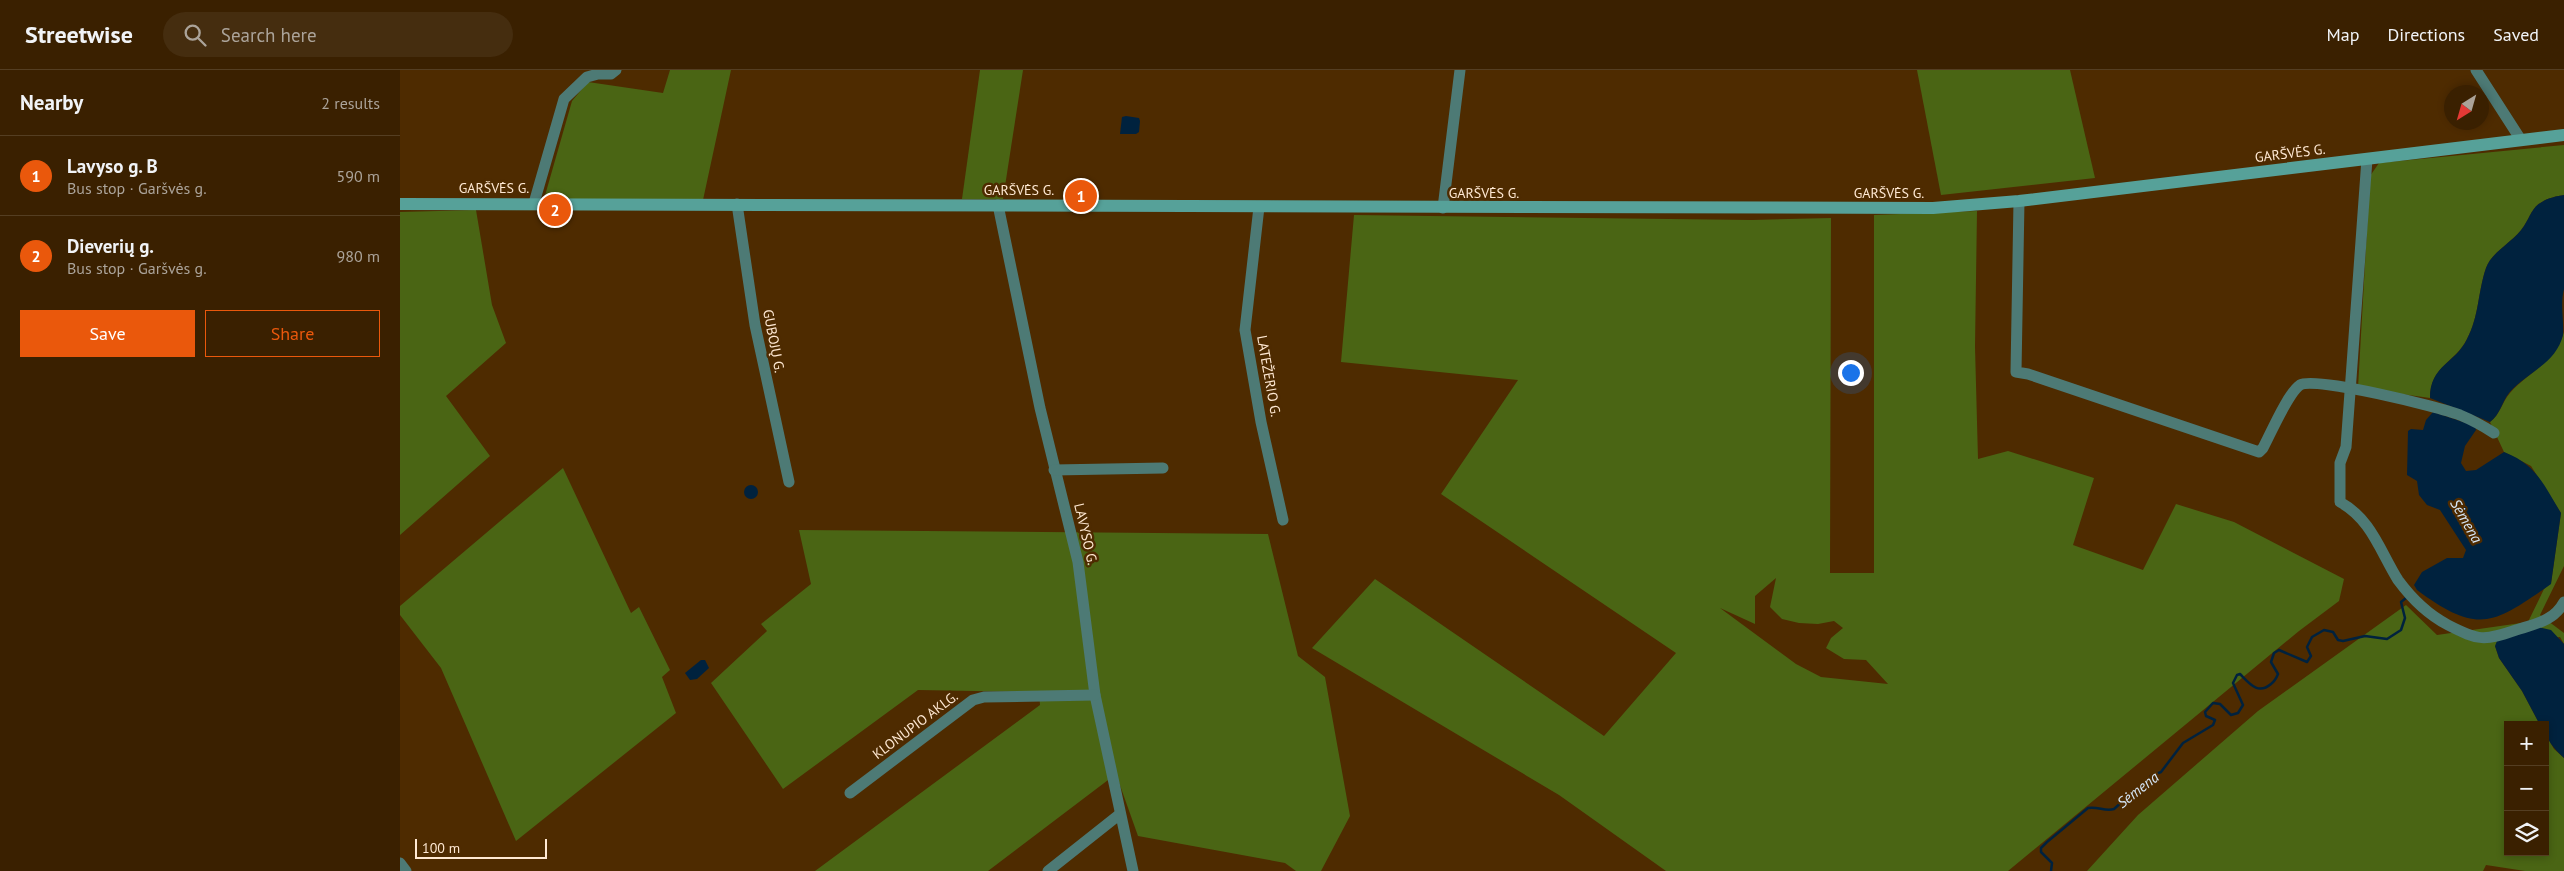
<!DOCTYPE html>
<meta charset="utf-8">
<style>
:root{--surface:#3a2000;--page:#452d0f;--text:#f1f3f6;--muted:#aba399;--line:#543e22;--accent:#ea580c}
body{margin:0;font-family:"PT Sans",sans-serif;background:var(--page);color:var(--text)}
.controls{position:absolute;right:15px;bottom:15px;display:grid;overflow:hidden;border-radius:0px;box-shadow:0 2px 8px #0003}
.controls button{width:45px;height:45px;display:grid;place-items:center;padding:0;border:0;border-bottom:1px solid var(--line);background:var(--surface);color:var(--text);font:25px sans-serif}
.compass{position:absolute;left:2044px;top:15px;width:45px;height:45px;border-radius:50%;background:var(--surface);box-shadow:0 2px 8px #0003;rotate:217deg}
.scale{position:absolute;left:15px;bottom:12px;width:132px;box-sizing:border-box;padding-left:5px;border:2px solid #ffe9d3;border-top:0;font-size:14px;line-height:18px;white-space:nowrap;color:#ffe9d3;-webkit-text-stroke:4px #4e2b00;paint-order:stroke}
.you{position:absolute;left:1450px;top:302px;width:18px;height:18px;margin:-12px;border:4px solid #fff;border-radius:50%;background:#1a73e8;box-shadow:0 0 0 8px #1a73e833}
.badge{display:grid;place-items:center;width:32px;height:32px;border-radius:50%;background:var(--accent);color:#fff;font-size:16px;font-weight:700}
.pin{position:absolute;translate:-50% -50%;border:2px solid #fff;box-shadow:0 1px 5px #0006}
.list{margin:0;padding:0;list-style:none}
h2{display:flex;justify-content:space-between;align-items:center;height:65px;margin:0;padding:0 20px;font-size:21px}
h2 small{font-size:16px;font-weight:400;color:var(--muted)}
.list li{display:grid;grid-template-columns:32px 1fr auto;gap:15px;align-items:center;box-sizing:border-box;height:80px;padding:0 20px;border-top:1px solid var(--line)}
.list b{display:block;font-size:19px;white-space:nowrap}
.list p{margin:0;font-size:16px;white-space:nowrap;color:var(--muted)}
.list em{font-size:16px;font-style:normal;color:var(--muted)}
.actions{display:flex;gap:10px;padding:15px 20px}
.actions a{flex:1;padding:11px 0;border:1px solid var(--accent);border-radius:0px;text-align:center;font-size:18px;color:var(--accent)}
.actions .main{background:var(--accent);color:#fff}
.icon{flex:none;width:28px;height:28px;fill:none;stroke:currentColor;stroke-width:2;stroke-linecap:round;stroke-linejoin:round}
.map{position:relative;flex:none;width:2164px;height:801px;overflow:hidden}
header{display:flex;align-items:center;gap:30px;box-sizing:border-box;height:70px;padding:0 25px;background:var(--surface);border-bottom:1px solid var(--line)}
header strong{font-size:24px}
nav{display:flex;gap:28px;margin-inline-start:auto;font-size:18px}
.search{width:350px;height:45px;background:var(--page);display:flex;align-items:center;gap:12px;box-sizing:border-box;padding:0 18px;border-radius:28px;color:var(--muted);font-size:19px}
main{display:flex}
aside{flex:1;background:var(--surface)}
.map>svg:first-child{display:block}
</style>
<header>
<strong>Streetwise</strong>
<div class="search"><svg class="icon" aria-label="search" viewBox="0 0 24 24"><circle cx="10" cy="10" r="6"/><path d="M15 15l6 6"/></svg>Search here</div>
<nav><a>Map</a><a>Directions</a><a>Saved</a></nav>
</header>
<main>
<aside>
<h2>Nearby<small>2 results</small></h2>
<ul class="list">
<li><span class="badge">1</span><div><b>Lavyso g. B</b><p>Bus stop · Garšvės g.</p></div><em>590 m</em></li>
<li><span class="badge">2</span><div><b>Dieverių g.</b><p>Bus stop · Garšvės g.</p></div><em>980 m</em></li>
</ul>
<div class="actions"><a class="main">Save</a><a>Share</a></div>
</aside>
<div class="map">
<svg width="2164" height="801" viewBox="0 0 2164 801">
<rect width="100%" height="100%" fill="#4e2b00"/>
<!-- green -->
<g fill="#4a6514" fill-rule="evenodd">
<polygon points="270,0 331,0 303,130 144,129 172,31 188,12 263,23"/>
<polygon points="580,0 623,0 603,129 562,129"/>
<polygon points="1517,0 1670,0 1695,108 1541,125"/>
<path d="M2164,75v50c-7,1 -16,3 -22,7 -10,5 -12,15 -18,24 -10,16 -32,25 -38,42 -8,23 -7,49 -19,71 -11,23 -37,27 -37,59l-72,-10 12,-212 9,-13z"/>
<polygon points="76,140 92,235 106,273 46,326 90,386 0,465 0,142"/>
<path d="M1577,141l-2,136 3,112 30,-8 86,27 -21,67 70,25 33,-66 58,18 110,57 -5,22 -40,30 -291,240h-342l-107,-76 -247,-147 63,-69 229,157 72,-83 -235,-159 77,-114 -177,-18 13,-147 398,5 79,-2 -1,355h44v-358zM1376,508l-6,29 12,12 17,4 19,1 16,-3 9,7 -12,10 -5,10 18,11 22,1 22,24 -67,-7 -25,-13 -76,-56 35,16v-28z"/>
<path d="M2164,262v234l-24,49 24,18v11l-4,-7 -65,9 4,12 23,33 18,34h-32v127h37v-119l9,16 10,9v113h-39l-39,-6 -3,6h-396l51,-56 120,-104 148,-106 31,30 91,-13 16,-33 7,-6 10,-70 -30,-47 -27,-14 -14,-30c10,-7 12,-20 20,-29 19,-22 45,-30 54,-61z"/>
<polygon points="163,398 231,543 239,537 270,600 262,607 276,643 116,771 41,598 0,545 0,536"/>
<polygon points="399,460 868,464 898,586 925,607 950,746 921,801 896,801 885,793 738,766 716,704 588,801 415,801 640,635 639,622 518,620 383,719 311,613 367,561 361,554 411,514"/>
</g>
<!-- water -->
<g fill="#00223e">
<polygon points="726,46 739,48 740,51 739,62 736,64 720,64 722,47"/>
<path d="M2164,125v94c-4,15 0,30 -1,46 -7,29 -36,37 -54,58 -7,9 -9,22 -19,29l-60,-24c0,-33 25,-34 37,-59 12,-22 11,-48 19,-71 6,-17 28,-26 38,-42 6,-9 8,-19 18,-24 6,-4 15,-6 22,-7z"/>
<path d="M2033,342l42,14 1,4 -11,16 -4,17 5,8 10,-1 28,-18c33,13 39,32 57,61l-10,71c-58,41 -73,51 -134,6l-3,-5 8,-13 25,-14h16l3,-8 -26,-40 -13,-5 -8,-10 -2,-14 -10,-6 1,-44 3,-2 12,1 3,-10z"/>
<circle cx="351" cy="422" r="7"/>
<path d="M2138,557l13,3 13,14v114c-10,-9 -19,-19 -19,-33h-5l-18,-34 -23,-33 -4,-12 2,-5z"/>
<polygon points="301,590 305,590 309,598 297,609 290,610 285,603"/>
</g>
<g fill="none" stroke-linecap="round" stroke-linejoin="round">
<!-- stream -->
<path stroke="#00223e" stroke-width="2.5" d="M1651,801l1,-8 -11,-11v-4l6,-6 41,-34c10,-2 17,4 26,1l37,-33 10,-4 22,-29 30,-18 2,-5 -9,-4 -1,-4 8,-9 7,1 11,11 7,-2 5,-8 -10,-22 4,-8 3,-1c10,10 18,21 31,10 4,-3 5,-5 7,-10l-7,-12 3,-9 5,-3 28,12 4,-6 -4,-9 5,-10 12,-7 9,2 5,8 5,1 22,-5 22,3 14,-9 4,-12 -4,-16 5,-4"/>
<!-- minor -->
<g stroke="#4d7a75" stroke-width="11">
<polyline points="2076,0 2121,70"/>
<path d="M1967,89l-21,288 -6,16v39c31,17 40,49 58,78 14,19 29,34 50,45 31,16 36,16 68,5 19,-6 38,-9 48,-28"/>
<path d="M1619,131l-3,171 12,2 231,78 4,-4c7,-13 25,-55 37,-63 15,-9 139,22 160,30 12,5 23,11 34,18"/>
<polyline points="134,133 164,29 187,7 198,4 211,4 216,0"/>
<polyline points="337,134 355,255 389,412"/>
<polyline points="598,135 640,338 678,492 695,625 733,801"/>
<polyline points="859,137 845,260 861,352 883,450"/>
<polyline points="1043,138 1060,0"/>
<polyline points="654,400 763,398"/>
<polyline points="450,723 573,630 584,627 695,625"/>
<polyline points="0,793 6,801"/>
<polyline points="648,801 720,744"/>
</g>
<!-- secondary -->
<polyline stroke="#56a199" stroke-width="12" points="0,134 1533,138 1619,131 2164,65"/>
</g>
<g text-anchor="middle" stroke-width="5" stroke-linejoin="round" paint-order="stroke">
<!-- street labels -->
<g font-size="14" fill="#ffe9d3" stroke="#4e2b00">
<text transform="translate(1890 83) rotate(-7)" y="5">GARŠVĖS G.</text>
<text x="94" y="123">GARŠVĖS G.</text>
<text x="619" y="125">GARŠVĖS G.</text>
<text x="1084" y="128">GARŠVĖS G.</text>
<text x="1489" y="128">GARŠVĖS G.</text>
<text transform="translate(374 271) rotate(79)" y="5">GUBOJŲ G.</text>
<text transform="translate(869 306) rotate(80)" y="5">LATEŽERIO G.</text>
<text transform="translate(686 464) rotate(77)" y="5">LAVYSO G.</text>
<text transform="translate(515 655) rotate(-37)" y="5">KLONUPIO AKLG.</text>
</g>
<!-- water labels -->
<g font-size="15" font-style="italic" fill="#d6e7f7" stroke="#4e2b00">
<text transform="translate(2066 451) rotate(60)" y="5">Sėmena</text>
<text transform="translate(1738 720) rotate(-38)" y="5">Sėmena</text>
</g>
</g>
</svg>
<div class="controls">
<button>+</button>
<button>−</button>
<button><svg class="icon" aria-label="layers" viewBox="0 0 24 24"><path d="M12 4l9 5-9 5-9-5zM3 14l9 5 9-5"/></svg></button>
</div>
<svg class="compass" viewBox="-18 -18 36 36"><path d="M0-13l5 13h-10z" fill="#e53935"/><path d="M0 13l5-13h-10z" fill="#aba399"/></svg>
<div class="scale">100 m</div>
<div class="you"></div>
<div class="pin badge" style="left:681px;top:126px">1</div>
<div class="pin badge" style="left:155px;top:140px">2</div>
</div>
</main>
